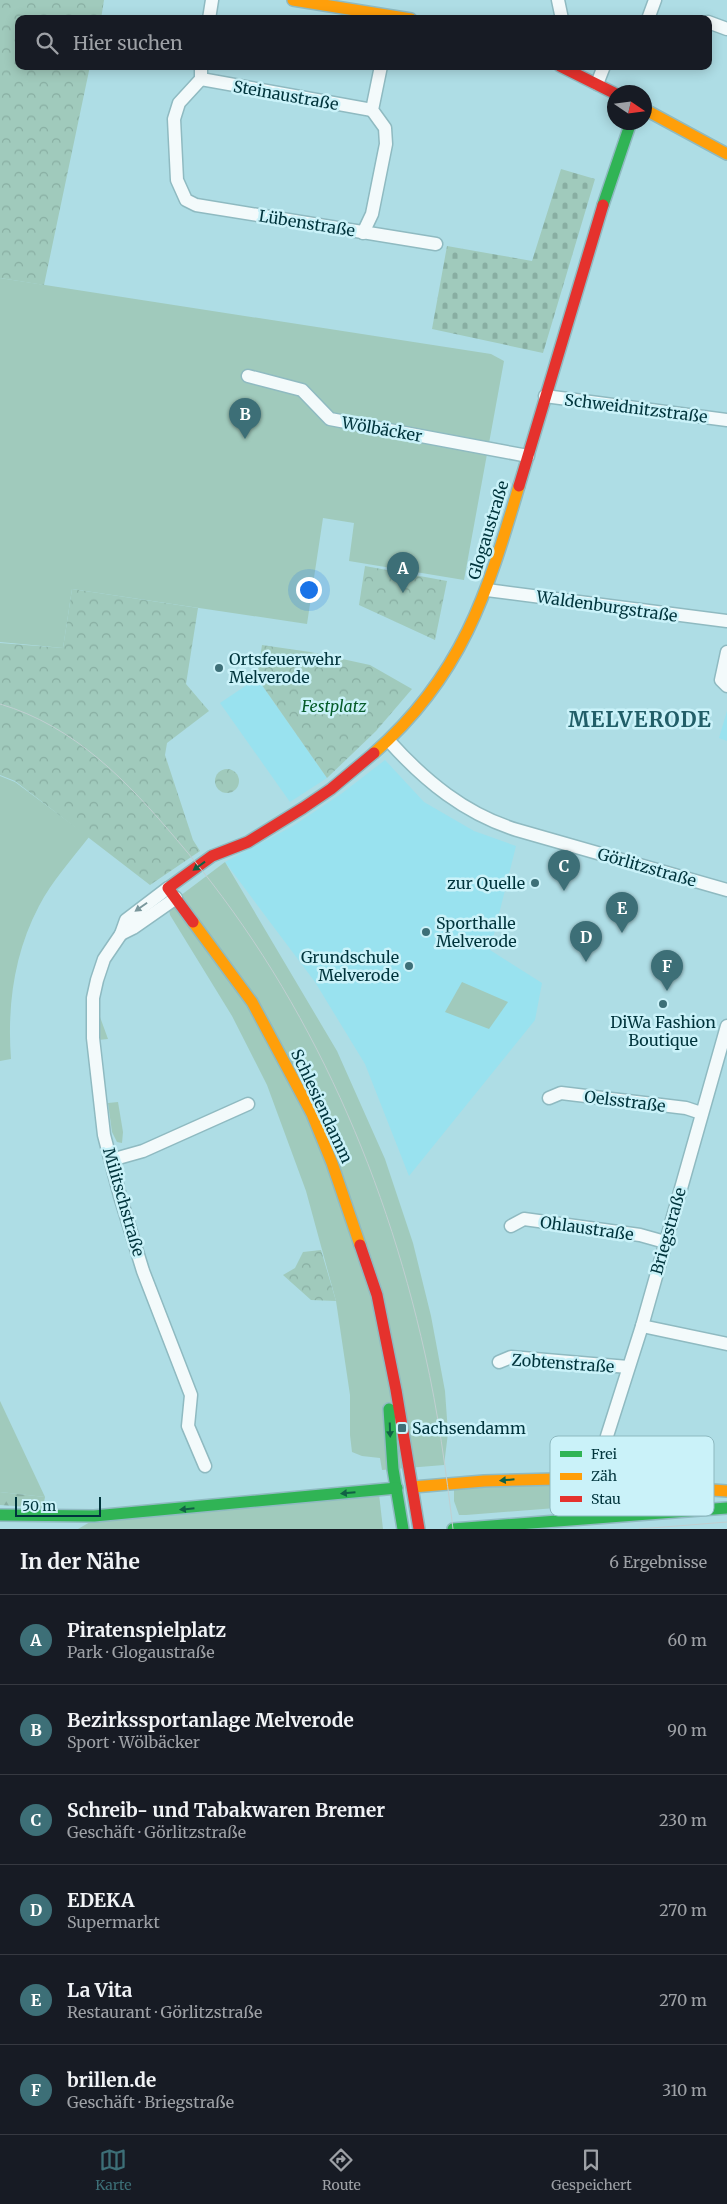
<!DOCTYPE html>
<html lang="de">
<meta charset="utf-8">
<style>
:root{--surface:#171b24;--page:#242831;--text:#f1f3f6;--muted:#9ea1a6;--line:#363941;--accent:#3d6f77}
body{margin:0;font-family:Merriweather,serif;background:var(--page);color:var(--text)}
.compass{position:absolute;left:607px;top:85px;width:45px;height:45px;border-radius:50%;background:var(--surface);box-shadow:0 2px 12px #0003;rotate:103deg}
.scale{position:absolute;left:15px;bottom:12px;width:86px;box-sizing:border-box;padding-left:5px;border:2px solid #00343c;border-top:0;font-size:14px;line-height:18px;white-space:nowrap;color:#00343c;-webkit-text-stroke:4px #caf2f9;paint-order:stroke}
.you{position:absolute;left:308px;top:589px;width:18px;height:18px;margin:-12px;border:4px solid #fff;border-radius:50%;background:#1a73e8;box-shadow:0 0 0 8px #1a73e833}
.badge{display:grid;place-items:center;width:32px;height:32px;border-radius:50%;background:var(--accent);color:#fff;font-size:16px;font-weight:700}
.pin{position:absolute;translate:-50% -41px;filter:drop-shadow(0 1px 2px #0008)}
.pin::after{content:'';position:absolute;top:26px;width:18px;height:15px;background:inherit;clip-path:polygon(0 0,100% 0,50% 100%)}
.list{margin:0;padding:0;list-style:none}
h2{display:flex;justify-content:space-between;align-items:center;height:65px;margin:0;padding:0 20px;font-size:21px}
h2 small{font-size:16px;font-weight:400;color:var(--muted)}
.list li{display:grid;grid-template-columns:32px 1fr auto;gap:15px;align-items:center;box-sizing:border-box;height:90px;padding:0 20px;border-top:1px solid var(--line)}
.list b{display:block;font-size:19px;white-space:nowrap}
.list p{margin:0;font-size:16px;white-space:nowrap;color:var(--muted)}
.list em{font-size:16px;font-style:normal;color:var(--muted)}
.icon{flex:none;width:28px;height:28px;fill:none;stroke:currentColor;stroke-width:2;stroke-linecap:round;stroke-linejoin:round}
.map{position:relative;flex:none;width:727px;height:1529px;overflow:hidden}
.search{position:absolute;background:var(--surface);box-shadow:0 2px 12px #0003;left:15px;right:15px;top:15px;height:55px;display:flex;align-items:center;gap:12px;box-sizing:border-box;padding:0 18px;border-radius:10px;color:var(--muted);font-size:19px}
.sheet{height:605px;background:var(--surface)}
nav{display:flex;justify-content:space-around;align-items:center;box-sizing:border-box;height:70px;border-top:1px solid var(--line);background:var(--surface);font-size:14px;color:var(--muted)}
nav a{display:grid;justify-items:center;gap:2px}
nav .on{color:var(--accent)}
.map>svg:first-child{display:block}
</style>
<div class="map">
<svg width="727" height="1529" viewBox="0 0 727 1529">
<defs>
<pattern id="forest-firs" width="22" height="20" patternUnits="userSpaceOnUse" patternTransform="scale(1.25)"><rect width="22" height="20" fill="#a0cabc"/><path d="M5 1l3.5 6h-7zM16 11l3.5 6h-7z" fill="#88aea2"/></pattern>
<pattern id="cemetery-stones" width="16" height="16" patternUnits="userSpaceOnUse" patternTransform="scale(1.25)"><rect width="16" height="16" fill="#a0cabc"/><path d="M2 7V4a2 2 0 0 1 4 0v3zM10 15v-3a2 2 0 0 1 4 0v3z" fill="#88aea2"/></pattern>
<pattern id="park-crowns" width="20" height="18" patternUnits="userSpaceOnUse" patternTransform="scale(1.25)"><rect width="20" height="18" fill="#a0cabc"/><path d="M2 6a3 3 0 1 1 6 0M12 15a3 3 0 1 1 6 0" fill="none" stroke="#88aea2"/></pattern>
</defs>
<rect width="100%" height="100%" fill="#aedde5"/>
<!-- built -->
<g fill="#99e2ef">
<polygon points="257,678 327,778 290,802 220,703"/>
<polygon points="727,711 727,741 719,738"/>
<polygon points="385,760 424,802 474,831 516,846 490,950 542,983 535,1020 409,1176 365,1064 315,982 225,862 293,826 341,794"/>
</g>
<!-- green -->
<g fill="#a0cabc">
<polygon points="0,278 491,354 504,361 464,580 349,561 354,523 323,518 307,624 72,589 63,648 0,642"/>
<path d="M0,776l15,6 74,55c-17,22 -37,44 -50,69 -25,47 -32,101 -28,153l-11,2z"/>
<polygon points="225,862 337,1051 385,1159 413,1243 431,1316 445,1391 448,1433 444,1465 382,1470 380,1458 362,1456 352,1452 350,1435 350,1395 336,1301 306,1191 267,1085 232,1016 170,915 168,905"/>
<polygon points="462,982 508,1002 489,1029 445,1012"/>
<polygon points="96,1006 108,1039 98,1040"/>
<polygon points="118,1102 123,1132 122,1143 117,1142 112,1132 108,1103"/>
<polygon points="0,1401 45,1497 0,1492"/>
<polygon points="564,1484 683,1498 466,1515 459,1515 454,1501 454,1489"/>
<polygon points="379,1494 383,1529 78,1529 90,1522"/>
</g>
<!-- forest -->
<polygon fill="url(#forest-firs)" points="0,1492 45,1497 43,1508 0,1505"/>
<!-- cemetery -->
<polygon fill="url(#cemetery-stones)" points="561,169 595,179 543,353 432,329 447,246 532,261"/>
<!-- park -->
<g fill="url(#park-crowns)">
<polygon points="0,0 104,0 101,19 19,19 19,66 90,66 44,285 0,278"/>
<polygon points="365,566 447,581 435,640 359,605"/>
<polygon points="72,589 198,608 186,684 209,711 167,743 165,755 193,840 200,851 150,885 15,781 0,775 0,643 63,648"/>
<polygon points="262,645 310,652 370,665 412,689 376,731 327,778 257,678"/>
<circle cx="227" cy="781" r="12"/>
<polygon points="321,1250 336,1301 311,1300 283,1275 295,1268 303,1252"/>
</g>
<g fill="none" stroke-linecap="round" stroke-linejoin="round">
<!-- street casing -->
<g stroke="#8fbac1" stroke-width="15">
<g id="street">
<polyline points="558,0 562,19"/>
<polyline points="209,19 212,0"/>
<polyline points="648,19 655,0"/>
<polyline points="708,22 727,29"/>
<polyline points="201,66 201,79 179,103 174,119 177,180 186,200 196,205 436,244"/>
<polyline points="201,79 372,110"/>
<polyline points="597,84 604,66"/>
<polyline points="363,233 372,214 386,144 385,128 372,110 381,66"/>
<polyline points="248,376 302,390 330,419 528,456"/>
<polyline points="545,396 727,420"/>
<polyline points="487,590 727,621"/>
<polyline points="727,652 721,680 727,686"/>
<path d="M389,741c36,40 76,73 128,89l210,60"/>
<polyline points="168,888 126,920 121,934 104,959 97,980 93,998 93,1038 104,1135 120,1196 143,1271 191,1395 188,1426 205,1466"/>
<polyline points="121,934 133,928 176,898"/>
<polyline points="549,1098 561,1093 686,1108 701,1113"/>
<polyline points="111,1160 143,1151 248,1104"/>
<polyline points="511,1226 524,1219 640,1235 665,1242"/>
<polyline points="642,1326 727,1344"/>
<polyline points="499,1362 511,1357 628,1367"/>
<polyline points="607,1436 642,1326 727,1026"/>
</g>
</g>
<!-- fast casing -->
<g stroke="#8fbac1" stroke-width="14">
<g id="fast">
<polyline points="603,205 631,122"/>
<polyline points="389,1409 393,1469 403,1529"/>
<polyline points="0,1515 94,1516 397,1488"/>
<polyline points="453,1529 727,1508"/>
</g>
</g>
<!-- slow casing -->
<g stroke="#8fbac1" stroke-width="14">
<g id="slow">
<polyline points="293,0 411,19"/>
<polyline points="644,109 727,154"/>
<path d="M374,753c88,-77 113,-159 145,-267"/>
<polyline points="193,922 252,1002 312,1114 332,1163 360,1245"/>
<polyline points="413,1487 484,1481 555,1479 727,1491"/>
</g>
</g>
<!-- jam casing -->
<g stroke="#8fbac1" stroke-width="14">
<g id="jam">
<polyline points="560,66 614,93"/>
<polyline points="519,486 603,205"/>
<polyline points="193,922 168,888 212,856 248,842 303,808 331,789 374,753"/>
<polyline points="360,1245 377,1295 396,1390 419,1529"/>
</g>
</g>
<!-- street -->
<use href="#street" stroke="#f3fafb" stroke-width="12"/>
<!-- fast -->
<use href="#fast" stroke="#30b455" stroke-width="11"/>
<!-- slow -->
<use href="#slow" stroke="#ff9f0a" stroke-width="11"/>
<!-- jam -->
<use href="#jam" stroke="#e5322d" stroke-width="11"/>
<!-- tram -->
<g stroke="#c0cfd1" stroke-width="1">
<path d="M0,704c75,22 128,78 177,136 126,147 206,325 248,514 13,57 21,117 28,175"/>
<polyline points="639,1529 727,1522"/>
</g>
</g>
<!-- one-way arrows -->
<defs><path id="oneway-solid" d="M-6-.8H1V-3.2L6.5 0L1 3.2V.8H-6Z" transform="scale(1.25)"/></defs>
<g fill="#116145">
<use href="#oneway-solid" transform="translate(199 866) rotate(144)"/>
<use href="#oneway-solid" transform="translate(390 1430) rotate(88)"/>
<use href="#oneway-solid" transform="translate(507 1480) rotate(175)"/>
<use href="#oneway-solid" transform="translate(348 1493) rotate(175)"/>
<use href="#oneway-solid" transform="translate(187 1509) rotate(174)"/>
</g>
<use fill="#7a979c" href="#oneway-solid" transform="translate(141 907) rotate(145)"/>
<!-- markers -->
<g fill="#3d6f77" stroke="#caf2f9" stroke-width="2">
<circle cx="219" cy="668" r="5"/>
<circle cx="535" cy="883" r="5"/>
<circle cx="426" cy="932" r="5"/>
<circle cx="409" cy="966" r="5"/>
<circle cx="663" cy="1004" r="5"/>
<rect x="397" y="1423" width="10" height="10" rx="2.5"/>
</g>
<g text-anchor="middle" stroke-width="5" stroke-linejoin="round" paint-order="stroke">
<!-- street labels -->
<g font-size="16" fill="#00343c" stroke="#caf2f9">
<text transform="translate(286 95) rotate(10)" y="6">Steinaustraße</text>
<text transform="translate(307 223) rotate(9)" y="6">Lübenstraße</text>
<text transform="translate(636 408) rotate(7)" y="6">Schweidnitzstraße</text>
<text transform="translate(382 429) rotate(10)" y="6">Wölbäcker</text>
<text transform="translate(488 530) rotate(-73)" y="6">Glogaustraße</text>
<text transform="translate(607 606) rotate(8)" y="6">Waldenburgstraße</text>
<text transform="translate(647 867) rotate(16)" y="6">Görlitzstraße</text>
<text transform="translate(625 1101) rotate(7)" y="6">Oelsstraße</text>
<text transform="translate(322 1106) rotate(65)" y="6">Schlesiendamm</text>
<text transform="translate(124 1202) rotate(74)" y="6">Militschstraße</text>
<text transform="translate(587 1228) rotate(8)" y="6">Ohlaustraße</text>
<text transform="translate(668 1231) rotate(-74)" y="6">Briegstraße</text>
<text transform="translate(563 1363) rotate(4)" y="6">Zobtenstraße</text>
</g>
<!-- poi labels -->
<g font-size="16" fill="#00343c" stroke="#caf2f9" text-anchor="start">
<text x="229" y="665">Ortsfeuerwehr<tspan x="229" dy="18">Melverode</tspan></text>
<text x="525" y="889" text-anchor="end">zur Quelle</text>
<text x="436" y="929">Sporthalle<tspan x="436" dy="18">Melverode</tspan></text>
<text x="399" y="963" text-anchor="end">Grundschule<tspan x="399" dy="18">Melverode</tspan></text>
<text x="663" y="1028" text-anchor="middle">DiWa Fashion<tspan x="663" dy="18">Boutique</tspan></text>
<text x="412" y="1434">Sachsendamm</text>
</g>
<!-- park labels -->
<g font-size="16" font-style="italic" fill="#045b28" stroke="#caf2f9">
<text x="334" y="712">Festplatz</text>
</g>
<!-- district labels -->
<g font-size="21" font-weight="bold" letter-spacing="1" fill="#215e68" stroke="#caf2f9">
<text x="640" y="727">MELVERODE</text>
</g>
</g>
<!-- legend -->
<rect x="550" y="1436" width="164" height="80" rx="8" fill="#caf2f9" stroke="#8db9c0" stroke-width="1"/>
<rect x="560" y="1451" width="22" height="6" fill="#30b455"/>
<rect x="560" y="1473" width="22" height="7" fill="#ff9f0a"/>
<rect x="560" y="1496" width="22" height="6" fill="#e5322d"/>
<g font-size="14" fill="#00343c">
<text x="591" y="1459">Frei</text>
<text x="591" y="1481">Zäh</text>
<text x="591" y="1504">Stau</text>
</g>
</svg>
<svg class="compass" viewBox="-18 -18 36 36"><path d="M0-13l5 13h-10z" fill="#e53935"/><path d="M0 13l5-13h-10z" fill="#9ea1a6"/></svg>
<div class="scale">50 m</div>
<div class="you"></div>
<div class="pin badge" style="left:403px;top:593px">A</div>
<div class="pin badge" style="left:245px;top:439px">B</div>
<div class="pin badge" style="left:564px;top:891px">C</div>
<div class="pin badge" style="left:586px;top:962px">D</div>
<div class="pin badge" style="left:622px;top:933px">E</div>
<div class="pin badge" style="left:667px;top:991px">F</div>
<div class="search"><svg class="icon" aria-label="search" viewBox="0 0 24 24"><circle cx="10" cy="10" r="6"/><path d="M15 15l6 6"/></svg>Hier suchen</div>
</div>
<section class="sheet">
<h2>In der Nähe<small>6 Ergebnisse</small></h2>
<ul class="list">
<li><span class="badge">A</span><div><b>Piratenspielplatz</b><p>Park · Glogaustraße</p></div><em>60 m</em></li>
<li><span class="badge">B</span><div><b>Bezirkssportanlage Melverode</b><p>Sport · Wölbäcker</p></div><em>90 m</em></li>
<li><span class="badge">C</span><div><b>Schreib- und Tabakwaren Bremer</b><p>Geschäft · Görlitzstraße</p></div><em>230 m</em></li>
<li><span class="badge">D</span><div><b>EDEKA</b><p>Supermarkt</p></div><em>270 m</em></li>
<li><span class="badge">E</span><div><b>La Vita</b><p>Restaurant · Görlitzstraße</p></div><em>270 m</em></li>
<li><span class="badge">F</span><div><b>brillen.de</b><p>Geschäft · Briegstraße</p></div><em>310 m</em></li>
</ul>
</section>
<nav>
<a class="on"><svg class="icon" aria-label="map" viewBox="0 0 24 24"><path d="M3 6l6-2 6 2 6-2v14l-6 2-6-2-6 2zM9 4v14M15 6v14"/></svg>Karte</a>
<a><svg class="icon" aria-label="directions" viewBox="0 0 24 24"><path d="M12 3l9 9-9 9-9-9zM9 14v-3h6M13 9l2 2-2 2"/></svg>Route</a>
<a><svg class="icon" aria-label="saved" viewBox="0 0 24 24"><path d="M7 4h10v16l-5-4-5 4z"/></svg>Gespeichert</a>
</nav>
